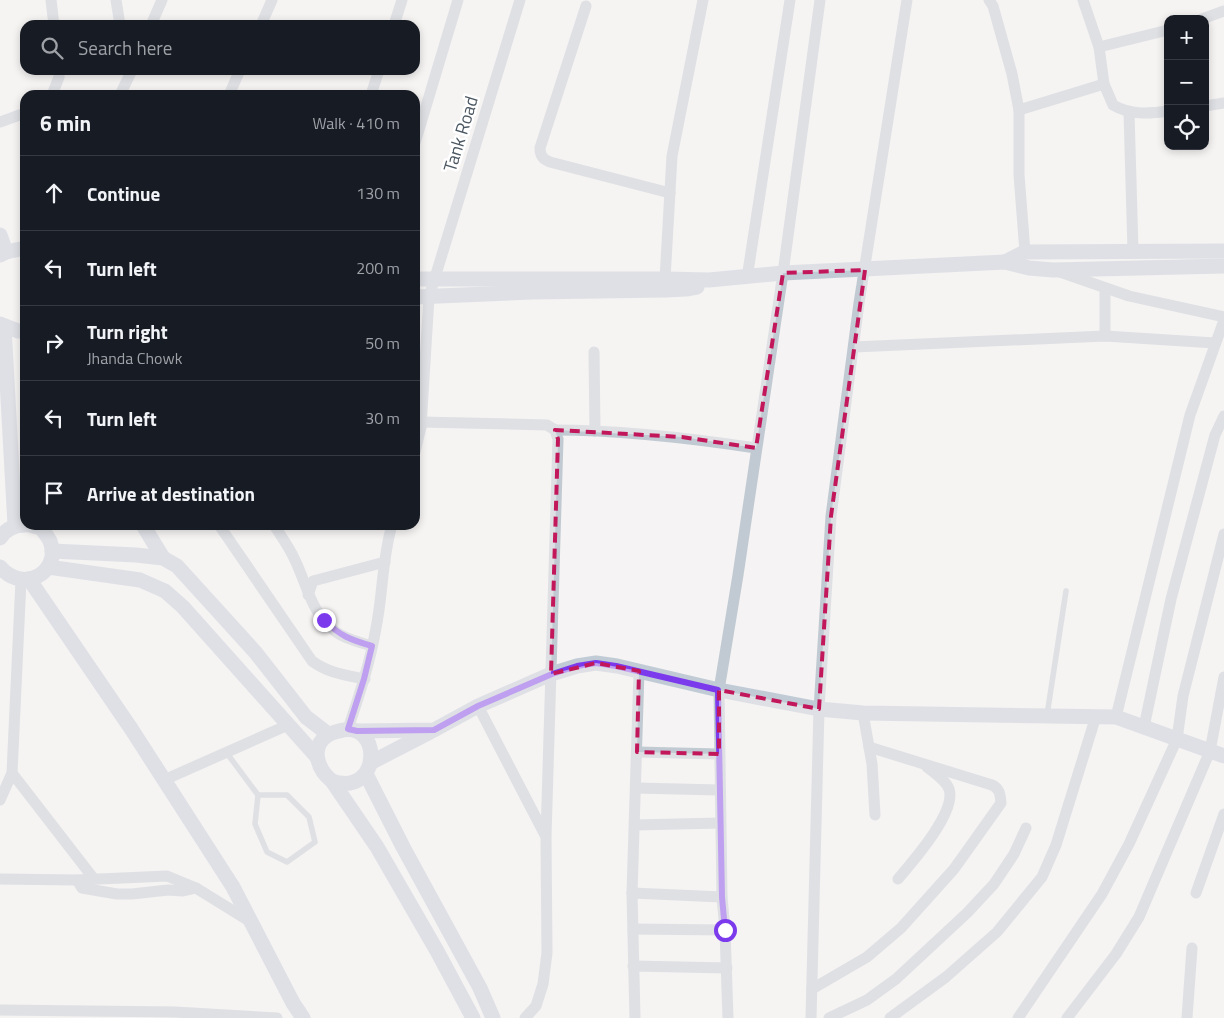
<!DOCTYPE html>
<meta charset="utf-8">
<style>
:root{--surface:#171b24;--page:#242831;--text:#f1f3f6;--muted:#9ea1a6;--line:#363941}
body{margin:0;font-family:"Titillium Web",sans-serif;background:var(--page);color:var(--text)}
.controls{position:absolute;right:15px;top:15px;display:grid;overflow:hidden;border-radius:10px;box-shadow:0 2px 8px #0003}
.controls button{width:45px;height:45px;display:grid;place-items:center;padding:0;border:0;border-bottom:1px solid var(--line);background:var(--surface);color:var(--text);font:25px sans-serif}
.stop{position:absolute;width:15px;height:15px;margin:-11px;border:4px solid #7c3aed;border-radius:50%;background:#fff}
.stop.end{background:#7c3aed;border-color:#fff;box-shadow:0 1px 5px #0008}
.list{margin:0;padding:0;list-style:none}
h2{display:flex;justify-content:space-between;align-items:center;height:65px;margin:0;padding:0 20px;font-size:21px}
h2 small{font-size:16px;font-weight:400;color:var(--muted)}
.list li{display:grid;grid-template-columns:32px 1fr auto;gap:15px;align-items:center;box-sizing:border-box;height:75px;padding:0 20px;border-top:1px solid var(--line)}
.list b{display:block;font-size:19px;white-space:nowrap}
.list p{margin:0;font-size:16px;white-space:nowrap;color:var(--muted)}
.list em{font-size:16px;font-style:normal;color:var(--muted)}
.icon{flex:none;width:28px;height:28px;fill:none;stroke:currentColor;stroke-width:2;stroke-linecap:round;stroke-linejoin:round}
.map{position:relative;flex:none;width:1224px;height:1018px;overflow:hidden}
.search{position:absolute;background:var(--surface);box-shadow:0 2px 8px #0003;left:20px;top:20px;width:400px;height:55px;display:flex;align-items:center;gap:12px;box-sizing:border-box;padding:0 18px;border-radius:15px;color:var(--muted);font-size:19px}
.panel{position:absolute;background:var(--surface);box-shadow:0 2px 8px #0003;left:20px;top:90px;width:400px;height:440px;border-radius:15px}
.map>svg:first-child{display:block}
</style>
<div class="map">
<svg width="1224" height="1018" viewBox="0 0 1224 1018">
<rect width="100%" height="100%" fill="#f5f3f3"/>
<g fill="none" stroke-linecap="round" stroke-linejoin="round">
<!-- lane -->
<g stroke="#c1cad2" stroke-width="5.5">
<polyline points="1047,715 1066,591"/>
<polyline points="226,752 258,795 287,795 309,817 315,842 287,862 267,852 255,824 258,795"/>
</g>
<!-- street -->
<g stroke="#c1cad2" stroke-width="11">
<polyline points="51,0 54,25"/>
<polyline points="116,0 120,25"/>
<polyline points="989,0 993,6 1012,74 1019,110 1019,175 1025,252"/>
<path d="M1083,0l16,47 5,37 9,21c17,10 36,9 55,6"/>
<path d="M586,6l-46,142c0,8 3,11 10,14l120,31"/>
<polyline points="1202,19 1224,11"/>
<polyline points="151,25 162,0"/>
<polyline points="261,25 272,0"/>
<polyline points="394,25 402,0"/>
<polyline points="1099,47 1168,30"/>
<polyline points="52,95 59,77 59,70"/>
<polyline points="120,95 132,70"/>
<polyline points="229,95 240,70"/>
<polyline points="371,95 379,70"/>
<polyline points="1205,106 1224,103"/>
<polyline points="1019,110 1104,84"/>
<polyline points="1129,112 1133,251"/>
<polyline points="0,122 25,113"/>
<polyline points="415,143 458,0"/>
<polyline points="1060,272 1129,296 1224,317"/>
<polyline points="747,278 790,0"/>
<polyline points="665,279 672,156 703,0"/>
<polyline points="1105,288 1105,336"/>
<polyline points="854,347 1105,336 1215,343"/>
<polyline points="594,352 595,431"/>
<polyline points="421,422 547,425 555,430 558,439 546,836 547,953 543,984 536,1006 525,1018"/>
<path d="M555,430c67,0 134,8 201,18"/>
<polyline points="415,452 421,427 429,297 520,0"/>
<path d="M219,525l93,136c16,12 33,14 53,18"/>
<path d="M274,525c7,11 15,22 20,33 13,26 17,56 42,74 11,8 24,10 36,14"/>
<polyline points="308,595 313,581 385,562"/>
<polyline points="478,706 545,835"/>
<polyline points="863,713 872,764 875,815"/>
<polyline points="1116,717 1190,415 1224,320"/>
<polyline points="1144,727 1171,599 1215,435 1224,416"/>
<path d="M348,729c11,-33 22,-66 28,-101 7,-34 6,-70 16,-103"/>
<polyline points="637,752 719,754"/>
<polyline points="12,773 94,879"/>
<polyline points="164,780 288,725"/>
<polyline points="636,788 719,790"/>
<polyline points="0,800 12,773 21,580"/>
<polyline points="635,825 720,823"/>
<polyline points="0,879 77,880 167,876 196,888 251,922"/>
<path d="M898,879c14,-17 59,-67 51,-90 -3,-9 -16,-17 -22,-22"/>
<polyline points="77,880 82,888 117,894 132,894 168,890 183,891 196,888"/>
<polyline points="632,893 722,897"/>
<polyline points="1196,893 1224,814"/>
<polyline points="633,929 725,930"/>
<polyline points="633,966 727,968"/>
<path d="M812,989l55,-32 34,-29 53,-59 47,-66c-1,-9 -1,-14 -9,-18l-123,-38"/>
<polyline points="0,1010 175,1012 277,1018"/>
<polyline points="635,1018 632,893 639,671"/>
<polyline points="728,1018 725,930 722,897 719,690 738,575 783,273 820,0"/>
<polyline points="811,1018 819,709 831,516 859,303 907,0"/>
<polyline points="829,1018 867,1000 896,979 967,913 994,884 1014,854 1026,828"/>
<polyline points="890,1018 946,977 997,932 1042,877 1056,845 1096,716"/>
<polyline points="1018,1018 1102,894 1129,844 1177,739 1183,696 1224,534"/>
<polyline points="1067,1018 1116,954 1139,917 1210,751 1224,677"/>
<polyline points="1187,1018 1192,948"/>
</g>
<!-- secondary -->
<g stroke="#c1cbd6" stroke-width="15">
<polyline points="0,235 6,252"/>
<polyline points="0,255 6,252 25,248"/>
<polyline points="1005,262 1025,252 1224,251"/>
<polyline points="415,279 665,279 709,280 783,273 1005,262 1029,268 1053,270 1224,266"/>
<polyline points="415,297 532,292 666,290 686,289 697,287"/>
<polyline points="0,324 18,331 25,331"/>
<polyline points="4,327 15,525"/>
<polyline points="143,525 163,558"/>
<path d="M0,538c6,-9 14,-13 25,-13"/>
<polyline points="52,551 136,555 163,558 177,566 256,653 306,717 328,734"/>
<path d="M0,567c24,28 62,4 50,-26 -2,-4 -6,-9 -9,-13l-12,-3"/>
<polyline points="48,567 140,580 165,591 183,607 317,757"/>
<polyline points="29,579 132,730 233,887 293,1003 303,1018"/>
<polyline points="357,731 434,730 478,706 551,674 577,666 596,663 617,666 719,690 819,709 863,713 1116,717 1224,756"/>
<polyline points="372,762 430,732"/>
<polyline points="366,774 403,847 480,988 493,1018"/>
<path d="M332,781c50,17 51,-63 7,-50 -4,1 -8,2 -11,4 -19,12 -10,35 4,46l45,66 60,104 36,67"/>
</g>
</g>
<g fill="none" stroke-linecap="round" stroke-linejoin="round">
<!-- route -->
<path stroke="#7c3aed" stroke-width="6" d="M324,620c16,16 27,20 48,26l-8,33 -16,50 9,2 77,-1 44,-24 74,-32 25,-8 19,-3 20,3 102,24 4,207 3,33"/>
</g>
<!-- marked area -->
<path d="M0 0H1224V1018H0ZM865,270l-34,246 -12,193 -100,-19v64l-82,-2 2,-81 -43,-8 -45,11 7,-235 -3,-9 127,7 74,11 27,-175z" fill="#f5f3f3" fill-opacity=".55" fill-rule="evenodd"/>
<path fill="none" stroke="#c2185b" stroke-width="4" stroke-dasharray="10 6" stroke-linejoin="round" d="M865,270l-34,246 -12,193 -100,-19v64l-82,-2 2,-81 -43,-8 -45,11 7,-235 -3,-9 127,7 74,11 27,-175z"/>
<g text-anchor="middle" stroke-width="5" stroke-linejoin="round" paint-order="stroke">
<!-- street labels -->
<g font-size="18" fill="#4a5661" stroke="#fff">
<text transform="translate(461 134) rotate(-73)" y="6">Tank Road</text>
</g>
</g>
</svg>
<div class="controls">
<button>+</button>
<button>−</button>
<button><svg class="icon" aria-label="locate" viewBox="0 0 24 24"><circle cx="12" cy="12" r="6"/><path d="M12 2v4M12 18v4M2 12h4M18 12h4"/></svg></button>
</div>
<div class="stop" style="left:725px;top:930px"></div>
<div class="stop end" style="left:324px;top:620px"></div>
<div class="search"><svg class="icon" aria-label="search" viewBox="0 0 24 24"><circle cx="10" cy="10" r="6"/><path d="M15 15l6 6"/></svg>Search here</div>
<section class="panel">
<h2>6 min<small>Walk · 410 m</small></h2>
<ul class="list">
<li><svg class="icon" aria-label="ahead" viewBox="0 0 24 24"><path d="M12 20V5M6 11l6-6 6 6"/></svg><div><b>Continue</b></div><em>130 m</em></li>
<li><svg class="icon" aria-label="left" viewBox="0 0 24 24"><path d="M17 20v-9H6M10 6l-5 5 5 5"/></svg><div><b>Turn left</b></div><em>200 m</em></li>
<li><svg class="icon" aria-label="right" viewBox="0 0 24 24"><path d="M7 20v-9h11M14 6l5 5-5 5"/></svg><div><b>Turn right</b><p>Jhanda Chowk</p></div><em>50 m</em></li>
<li><svg class="icon" aria-label="left" viewBox="0 0 24 24"><path d="M17 20v-9H6M10 6l-5 5 5 5"/></svg><div><b>Turn left</b></div><em>30 m</em></li>
<li><svg class="icon" aria-label="arrive" viewBox="0 0 24 24"><path d="M6 21V4h12l-3 4 3 4H6"/></svg><div><b>Arrive at destination</b></div></li>
</ul>
</section>
</div>
